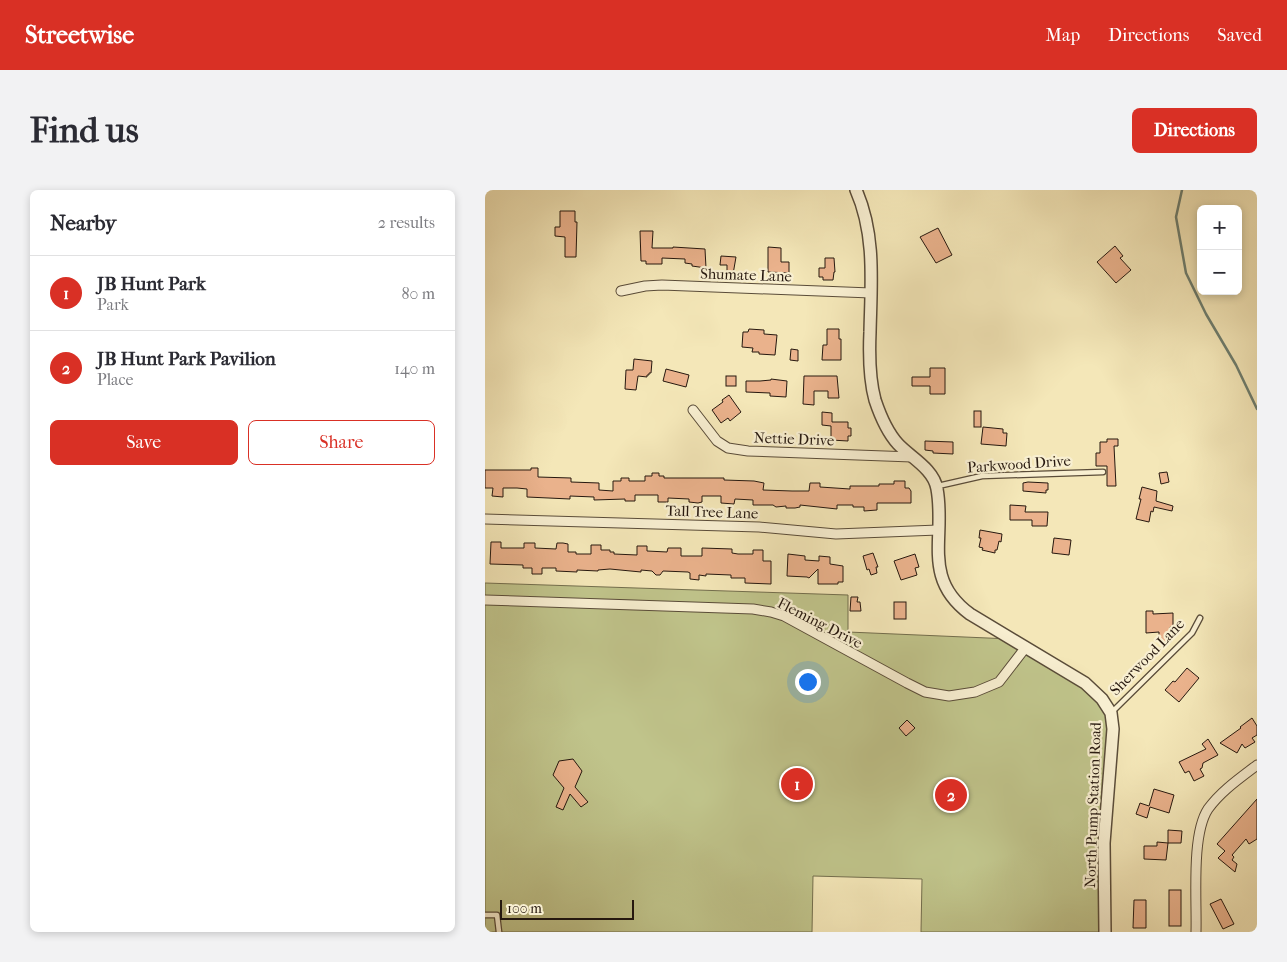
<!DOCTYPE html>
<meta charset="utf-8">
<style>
:root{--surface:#fff;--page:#f2f2f3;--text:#2b2b33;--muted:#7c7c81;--line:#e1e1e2;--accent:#d93025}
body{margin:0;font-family:"IM FELL French Canon",serif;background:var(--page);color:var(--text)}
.controls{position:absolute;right:15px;top:15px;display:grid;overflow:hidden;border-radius:8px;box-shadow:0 2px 8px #0003}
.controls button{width:45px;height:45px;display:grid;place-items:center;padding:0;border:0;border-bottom:1px solid var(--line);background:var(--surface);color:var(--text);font:25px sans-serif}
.scale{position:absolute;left:15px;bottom:12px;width:134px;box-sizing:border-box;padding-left:5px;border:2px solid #26180f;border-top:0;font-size:14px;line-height:18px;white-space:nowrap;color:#26180f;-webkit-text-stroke:4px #f8efd1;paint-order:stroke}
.you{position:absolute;left:322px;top:491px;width:18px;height:18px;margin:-12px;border:4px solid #fff;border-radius:50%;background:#1a73e8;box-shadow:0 0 0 8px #1a73e833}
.badge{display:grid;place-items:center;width:32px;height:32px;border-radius:50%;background:var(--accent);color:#fff;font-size:16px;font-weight:700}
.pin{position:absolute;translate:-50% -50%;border:2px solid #fff;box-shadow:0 1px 5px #0006}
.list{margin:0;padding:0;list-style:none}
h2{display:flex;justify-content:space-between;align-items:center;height:65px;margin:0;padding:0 20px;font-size:21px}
h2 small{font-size:16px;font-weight:400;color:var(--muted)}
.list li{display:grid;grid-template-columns:32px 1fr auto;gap:15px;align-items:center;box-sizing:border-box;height:75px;padding:0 20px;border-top:1px solid var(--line)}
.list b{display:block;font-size:19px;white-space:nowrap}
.list p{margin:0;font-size:16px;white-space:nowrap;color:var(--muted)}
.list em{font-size:16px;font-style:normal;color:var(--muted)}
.actions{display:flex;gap:10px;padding:15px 20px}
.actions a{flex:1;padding:11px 0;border:1px solid var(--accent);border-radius:8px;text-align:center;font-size:18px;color:var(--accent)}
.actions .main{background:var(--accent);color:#fff}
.map{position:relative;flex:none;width:772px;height:742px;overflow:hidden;border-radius:8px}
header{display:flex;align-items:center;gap:30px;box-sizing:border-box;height:70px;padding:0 25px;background:var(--accent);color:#fff}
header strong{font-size:24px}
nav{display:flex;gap:28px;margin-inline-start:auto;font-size:18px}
.intro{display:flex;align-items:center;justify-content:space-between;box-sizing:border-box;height:120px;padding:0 30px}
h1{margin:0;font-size:35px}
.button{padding:12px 22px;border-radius:8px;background:var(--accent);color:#fff;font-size:18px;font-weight:700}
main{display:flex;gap:30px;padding:0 30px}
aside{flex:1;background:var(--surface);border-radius:8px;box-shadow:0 2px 8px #0003}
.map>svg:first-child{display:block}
</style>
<header>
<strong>Streetwise</strong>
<nav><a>Map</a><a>Directions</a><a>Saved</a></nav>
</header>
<div class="intro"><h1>Find us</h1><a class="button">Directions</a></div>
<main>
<aside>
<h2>Nearby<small>2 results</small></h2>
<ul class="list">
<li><span class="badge">1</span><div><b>JB Hunt Park</b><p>Park</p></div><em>80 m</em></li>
<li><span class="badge">2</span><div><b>JB Hunt Park Pavilion</b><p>Place</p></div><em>140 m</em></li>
</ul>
<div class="actions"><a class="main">Save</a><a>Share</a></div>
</aside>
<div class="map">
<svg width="772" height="742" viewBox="0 0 772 742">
<rect width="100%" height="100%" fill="#f4e7b8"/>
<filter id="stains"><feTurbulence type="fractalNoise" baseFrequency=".004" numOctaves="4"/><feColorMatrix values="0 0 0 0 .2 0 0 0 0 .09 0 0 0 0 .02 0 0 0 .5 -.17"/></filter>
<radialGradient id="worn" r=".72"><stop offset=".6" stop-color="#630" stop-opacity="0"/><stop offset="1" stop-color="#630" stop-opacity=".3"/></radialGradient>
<!-- green -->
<polygon fill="#c0c48b" stroke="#736e4d" points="0,393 363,405 363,442 526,449 600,493 626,523 620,742 436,742 437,689 328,686 327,742 0,742"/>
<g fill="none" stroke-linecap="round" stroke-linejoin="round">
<!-- stream -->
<polyline stroke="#6d7d6e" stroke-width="2.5" points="697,0 691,27 701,83 721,124 751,175 772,219"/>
</g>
<!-- building -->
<g fill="#eab28c" stroke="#26180f">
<polygon points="75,21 90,21 90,32 92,32 91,67 80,67 80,47 70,46 70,37 75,37"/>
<polygon points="453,38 467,65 451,73 435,47"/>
<polygon points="155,41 168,41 167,58 188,58 188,57 220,59 221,78 207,76 207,74 200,73 200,69 177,68 177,74 161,74 161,71 156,71"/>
<polygon points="630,56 638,66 635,68 646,80 631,93 612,72"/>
<polygon points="283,57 296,58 296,72 304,72 304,83 283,82"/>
<polygon points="236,66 251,67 247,90 242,90 242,75 235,75"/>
<polygon points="340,68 349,68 350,82 349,82 348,90 338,90 338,87 334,87 334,78 340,78"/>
<polygon points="264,139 279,140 279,144 292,145 290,165 274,164 274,162 267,162 268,158 257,157 258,142 263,142"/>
<polygon points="342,139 354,139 354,149 356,149 356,170 337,170 338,155 342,155"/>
<polygon points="306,159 313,160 313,171 305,170"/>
<polygon points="149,169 167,171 166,183 164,183 164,185 162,185 162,187 153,186 151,200 140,199 141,180 148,180"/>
<polygon points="445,178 460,178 460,204 445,204 445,196 427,196 427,187 445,187"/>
<polygon points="181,179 204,185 201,197 178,191"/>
<rect x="241" y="186" width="10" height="10"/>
<polygon points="319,186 352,186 354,208 343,208 343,201 329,201 329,215 318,214"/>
<polygon points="286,189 302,191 301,207 285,206 285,203 261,202 261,191 275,191 286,190"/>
<polygon points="244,205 256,222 245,231 243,228 236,233 227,220 238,212 237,210"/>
<rect x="489" y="221" width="7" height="16"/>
<polygon points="337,222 347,223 347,232 363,232 363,238 366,238 366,246 363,246 363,251 346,250 346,236 337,235"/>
<polygon points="498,237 518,239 518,243 522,243 521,256 496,254"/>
<polygon points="622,249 633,249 633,256 629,256 631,296 622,296 622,276 611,276 611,263 615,263 615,252 622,252"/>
<polygon points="440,251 468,252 468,264 448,263 448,261 440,260"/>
<polygon points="46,278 53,278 53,287 86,288 86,292 114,293 114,300 128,301 128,291 136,291 136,288 144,288 144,291 160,291 160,286 167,286 167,283 174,283 174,286 179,286 179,288 239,288 239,290 269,291 279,293 278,300 307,301 324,301 325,293 335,293 335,297 365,299 365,296 394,296 394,294 409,294 409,291 420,291 420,298 424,298 426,301 426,313 392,313 392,320 379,321 379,317 368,317 368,315 352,315 352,319 315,315 315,317 310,318 301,318 301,316 291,317 288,315 268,315 268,310 250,309 249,314 236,313 236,306 217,306 217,312 213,313 204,312 204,309 183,308 183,312 173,312 173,305 150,305 150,311 140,311 140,309 109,310 109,307 85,306 85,309 42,307 42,299 32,298 18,298 18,307 7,306 8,298 0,298 0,280 46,280"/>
<polygon points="682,282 684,292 676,294 674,283"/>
<polygon points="543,292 563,293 563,300 561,300 561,303 538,301 538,293"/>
<polygon points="657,297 672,301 671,311 688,316 687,321 669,317 668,322 666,321 664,332 651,329 656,309 654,309"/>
<polygon points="525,315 541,316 540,322 563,322 562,336 547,336 547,330 525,330"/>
<polygon points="495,340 517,344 516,352 514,351 512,360 510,360 510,363 497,360 498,358 494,357 496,348 494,348"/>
<polygon points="569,348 586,350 584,365 567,363"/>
<polygon points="6,352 16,352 16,358 39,358 39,353 50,353 50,358 71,359 72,353 78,353 83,354 83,362 91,362 91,364 106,364 106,355 116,355 116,360 125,360 125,362 129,362 129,364 152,365 152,356 162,356 162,361 182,362 183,358 196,358 196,366 217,366 217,358 247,359 247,363 253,364 268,364 268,360 278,360 278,371 286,371 286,394 260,393 260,388 246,388 246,385 221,384 221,386 214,385 214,390 205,389 205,383 203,382 178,381 175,385 171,385 167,381 156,380 156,382 125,379 113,380 113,381 92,380 92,382 71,381 71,378 57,378 57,384 47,384 47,378 38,378 38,375 5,374"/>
<polygon points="388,363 393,377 391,377 392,383 386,385 384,379 382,380 378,366"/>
<polygon points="303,364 320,366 320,370 334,371 334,366 345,367 345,374 358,376 358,392 353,392 353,394 333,394 333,379 324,388 322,387 302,386"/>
<polygon points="430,364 434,377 430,378 432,385 416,390 409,371"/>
<polygon points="366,407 373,407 372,412 375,412 376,421 365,421"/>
<rect x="409" y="412" width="12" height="17"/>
<polygon points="661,421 668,421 668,424 688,423 688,437 685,437 686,452 674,452 674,442 661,443"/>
<polygon points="702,478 714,488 694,512 680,500 688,491 690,492"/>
<polygon points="767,528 772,536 772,545 767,548 770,552 760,558 757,554 752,563 735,553 756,538 755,537"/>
<polygon points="422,530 430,538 421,546 414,538"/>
<polygon points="723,549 733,565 718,573 717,578 715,579 719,586 709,591 704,581 700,583 694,572 721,559 717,554"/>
<polygon points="88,569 97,581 90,597 103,612 96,617 85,604 78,620 71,617 79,598 68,585 74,571"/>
<polygon points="469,596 476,603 463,615 457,607"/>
<polygon points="669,599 689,605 684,623 665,617 662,628 651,624 655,613 664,616"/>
<polygon points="772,609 772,649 764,654 761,649 747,665 749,667 747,670 752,674 750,682 733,668 740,661 732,654"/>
<polygon points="683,640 697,641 696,653 683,653 681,670 659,669 659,656 672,656 672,652 683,653"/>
<rect x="684" y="700" width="12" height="36"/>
<polygon points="736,709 749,734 738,739 725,714"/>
<polygon points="649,710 661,710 661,738 648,738"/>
</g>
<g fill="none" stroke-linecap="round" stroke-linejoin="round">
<!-- service casing -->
<g stroke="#5a4c39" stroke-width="7">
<g id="service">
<polyline points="453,296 497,286 618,282"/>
<polyline points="627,522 707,443 715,428"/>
<polyline points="0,725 12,725 14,742"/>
</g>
</g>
<!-- minor casing -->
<g stroke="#5a4c39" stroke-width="11">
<g id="minor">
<polyline points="136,101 160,96 177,95 386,103"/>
<polyline points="208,220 232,251 243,258 263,261 427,267"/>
<polyline points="0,329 274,337 351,344 453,340"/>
<polyline points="0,410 268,419 286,422 299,426 422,493 440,502 464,506 490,502 514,492 541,457"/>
<path d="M711,742c1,-32 -5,-97 12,-123 13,-18 32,-31 49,-44"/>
</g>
</g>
<!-- tertiary casing -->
<g stroke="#5a4c39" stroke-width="14">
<path id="tertiary" d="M371,0c20,45 15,95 14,142 -1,23 -1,46 5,68 5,15 12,32 23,44 12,13 36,25 39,45 9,48 -16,89 33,125l115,69 17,16 9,14 2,16 -9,114 1,89"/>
</g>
<!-- service -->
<use href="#service" stroke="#f8efd1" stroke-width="4.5"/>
<!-- minor -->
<use href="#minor" stroke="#f8efd1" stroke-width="9"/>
<!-- tertiary -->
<use href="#tertiary" stroke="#f8efd1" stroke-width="11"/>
</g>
<g text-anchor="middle" stroke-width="4.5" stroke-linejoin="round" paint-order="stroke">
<!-- street labels -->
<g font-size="15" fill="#26180f" stroke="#f8efd1">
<text transform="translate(261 85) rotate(2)" y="5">Shumate Lane</text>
<text transform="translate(309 249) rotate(2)" y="5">Nettie Drive</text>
<text transform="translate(534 274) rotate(-4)" y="5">Parkwood Drive</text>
<text transform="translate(227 322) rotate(2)" y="5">Tall Tree Lane</text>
<text transform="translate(335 433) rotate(27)" y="5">Fleming Drive</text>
<text transform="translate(662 467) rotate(-46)" y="5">Sherwood Lane</text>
<text transform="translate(608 615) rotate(-88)" y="5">North Pump Station Road</text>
</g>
</g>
<rect width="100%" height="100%" filter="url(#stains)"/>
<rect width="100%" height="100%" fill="url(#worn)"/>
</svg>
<div class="controls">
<button>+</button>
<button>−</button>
</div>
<div class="scale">100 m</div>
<div class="you"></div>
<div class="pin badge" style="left:312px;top:594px">1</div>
<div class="pin badge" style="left:466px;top:605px">2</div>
</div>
</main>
